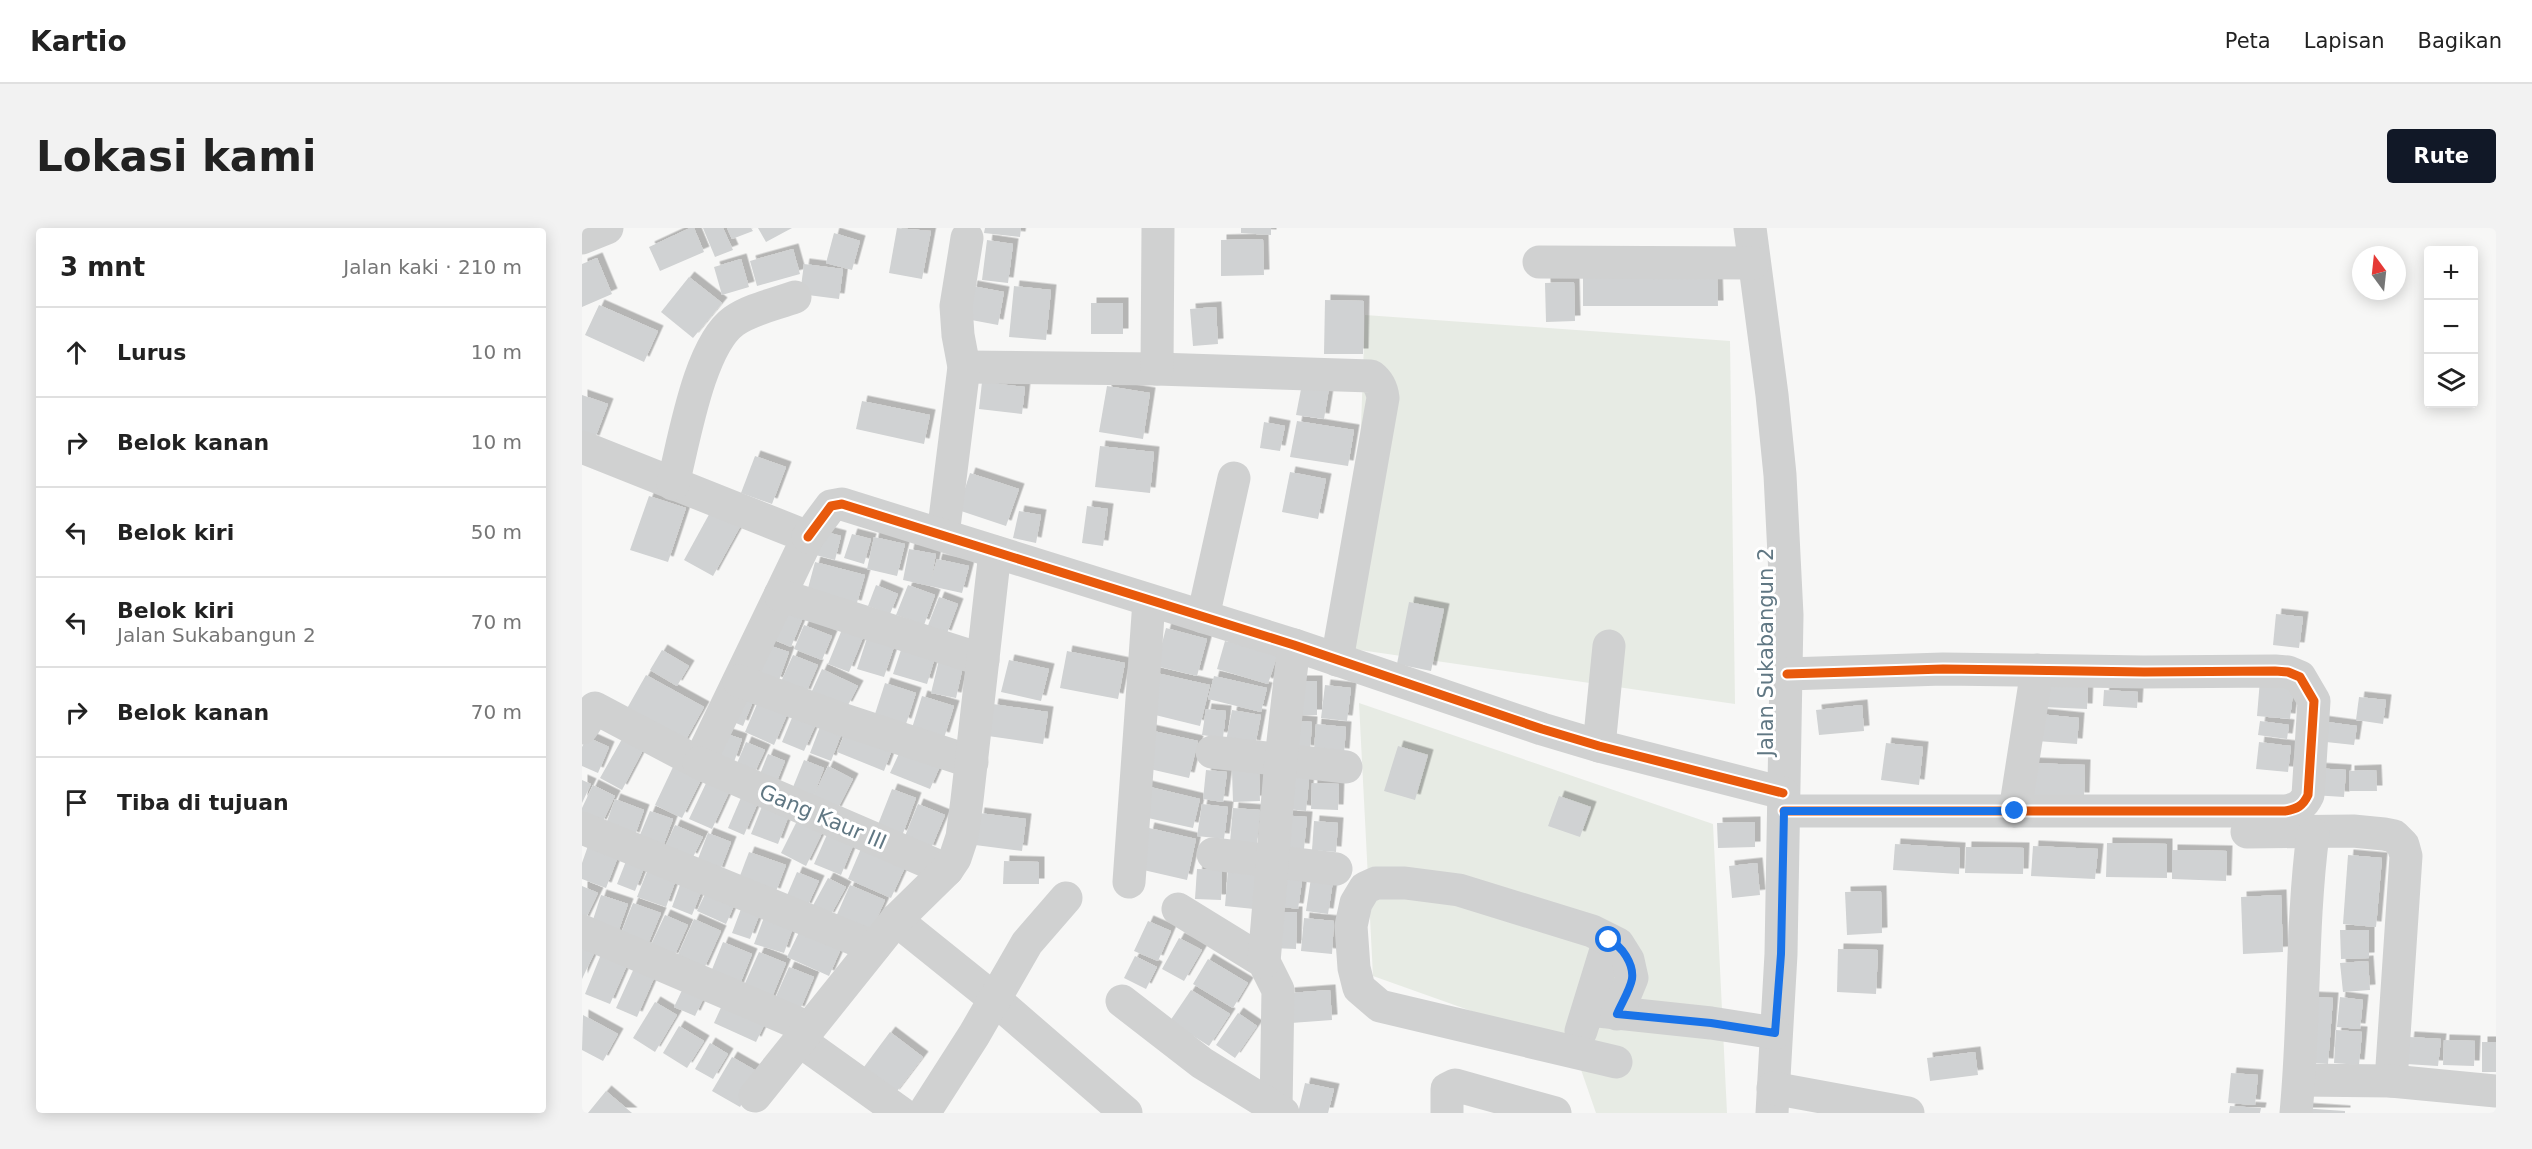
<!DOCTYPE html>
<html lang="id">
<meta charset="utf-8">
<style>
:root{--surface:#fff;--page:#f2f2f2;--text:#222;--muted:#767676;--line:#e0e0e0;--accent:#111827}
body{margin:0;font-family:"DejaVu Sans",sans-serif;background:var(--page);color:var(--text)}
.controls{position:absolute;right:18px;top:18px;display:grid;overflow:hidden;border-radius:6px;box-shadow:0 3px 15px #0003}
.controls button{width:54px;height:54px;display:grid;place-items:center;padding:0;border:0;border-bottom:2px solid var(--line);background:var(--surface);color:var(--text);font:30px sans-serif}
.compass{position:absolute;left:1770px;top:18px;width:54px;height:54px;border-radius:50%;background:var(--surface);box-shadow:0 3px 15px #0003;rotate:345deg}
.stop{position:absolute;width:18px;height:18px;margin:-14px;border:4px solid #1a73e8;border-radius:50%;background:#fff}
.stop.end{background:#1a73e8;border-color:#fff;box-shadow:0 2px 6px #0008}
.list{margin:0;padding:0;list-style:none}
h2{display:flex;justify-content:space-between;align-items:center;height:78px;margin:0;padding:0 24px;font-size:26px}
h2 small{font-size:20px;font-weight:400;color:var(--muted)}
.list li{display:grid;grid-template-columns:39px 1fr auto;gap:18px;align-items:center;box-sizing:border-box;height:90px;padding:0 24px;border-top:2px solid var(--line)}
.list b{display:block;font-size:22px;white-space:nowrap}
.list p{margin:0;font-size:20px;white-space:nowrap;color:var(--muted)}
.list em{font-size:20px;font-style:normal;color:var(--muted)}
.icon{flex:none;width:33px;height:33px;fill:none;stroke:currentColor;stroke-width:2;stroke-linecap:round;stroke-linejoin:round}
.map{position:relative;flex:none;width:1914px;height:885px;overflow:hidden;border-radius:6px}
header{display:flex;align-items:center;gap:36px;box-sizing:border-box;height:84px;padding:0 30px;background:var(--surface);border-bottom:2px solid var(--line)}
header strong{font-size:28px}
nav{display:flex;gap:33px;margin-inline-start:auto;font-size:21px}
.intro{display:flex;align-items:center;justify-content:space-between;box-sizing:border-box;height:144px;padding:0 36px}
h1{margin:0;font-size:42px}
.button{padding:15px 27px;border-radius:6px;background:var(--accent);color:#fff;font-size:21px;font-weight:700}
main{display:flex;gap:36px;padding:0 36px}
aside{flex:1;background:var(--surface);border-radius:6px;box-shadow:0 3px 15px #0003}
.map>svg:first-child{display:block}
</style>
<header>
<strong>Kartio</strong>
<nav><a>Peta</a><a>Lapisan</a><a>Bagikan</a></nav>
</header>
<div class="intro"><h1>Lokasi kami</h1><a class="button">Rute</a></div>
<main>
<aside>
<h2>3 mnt<small>Jalan kaki · 210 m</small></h2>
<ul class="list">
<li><svg class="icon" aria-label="ahead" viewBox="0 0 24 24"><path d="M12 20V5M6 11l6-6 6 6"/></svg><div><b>Lurus</b></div><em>10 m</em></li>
<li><svg class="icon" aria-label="right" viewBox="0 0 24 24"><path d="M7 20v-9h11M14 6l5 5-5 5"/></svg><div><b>Belok kanan</b></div><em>10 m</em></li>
<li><svg class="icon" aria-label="left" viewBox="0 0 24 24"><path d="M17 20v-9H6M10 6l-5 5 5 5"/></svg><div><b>Belok kiri</b></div><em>50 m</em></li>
<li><svg class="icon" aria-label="left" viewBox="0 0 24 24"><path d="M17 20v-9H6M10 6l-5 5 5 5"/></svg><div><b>Belok kiri</b><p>Jalan Sukabangun 2</p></div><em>70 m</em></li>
<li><svg class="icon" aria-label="right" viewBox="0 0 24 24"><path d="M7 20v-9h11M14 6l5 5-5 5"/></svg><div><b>Belok kanan</b></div><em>70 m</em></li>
<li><svg class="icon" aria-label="arrive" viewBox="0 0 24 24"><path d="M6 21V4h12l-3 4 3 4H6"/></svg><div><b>Tiba di tujuan</b></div></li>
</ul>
</aside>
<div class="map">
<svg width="1914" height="885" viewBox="0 0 1914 885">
<defs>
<filter id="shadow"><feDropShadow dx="5.5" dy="-5.5" stdDeviation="0" flood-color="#0004"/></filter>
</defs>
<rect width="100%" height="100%" fill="#f7f7f6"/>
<!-- green -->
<g fill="#e7ebe4">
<polygon points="783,87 1148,113 1153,476 771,421"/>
<polygon points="777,475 1131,596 1145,885 1014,885 996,833 909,790 791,748"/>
</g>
<!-- building -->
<g fill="#d0d2d3" filter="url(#shadow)">
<polygon points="108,0 112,0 122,24 78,43 67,19"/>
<polygon points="121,0 141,0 151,22 133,29"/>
<polygon points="145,0 169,0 171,3 150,11"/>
<polygon points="176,0 210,0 184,14"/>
<polygon points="315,0 349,3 340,51 307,45"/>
<polygon points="403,0 439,0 438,9 402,5"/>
<polygon points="659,0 689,0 689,7 659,5"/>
<polygon points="252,5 278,13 270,42 244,35"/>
<polygon points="681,11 682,47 639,48 639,12"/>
<polygon points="405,12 431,16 426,55 400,52"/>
<polygon points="211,21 218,46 175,58 168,33"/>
<polygon points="15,30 30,66 0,79 0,36"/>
<polygon points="159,31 167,59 140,67 132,39"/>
<polygon points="222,36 261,41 257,71 218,66"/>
<polygon points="1135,45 1136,78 1001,78 1001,46"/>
<polygon points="107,49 140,75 111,110 79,84"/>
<polygon points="992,54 993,93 964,94 963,55"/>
<polygon points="390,58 422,64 416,97 384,91"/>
<polygon points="432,58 469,62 464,112 427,109"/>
<polygon points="743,72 782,73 781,126 742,126"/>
<rect x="509" y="75" width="32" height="31"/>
<polygon points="17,77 76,103 62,134 3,107"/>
<polygon points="634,79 636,116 611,118 608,81"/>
<polygon points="400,154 443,159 440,186 397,181"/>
<polygon points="720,156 747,160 742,191 714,187"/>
<polygon points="525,158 568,165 561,211 517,204"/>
<polygon points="0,167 26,176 12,213 0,209"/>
<polygon points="280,173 348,187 342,216 274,201"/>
<polygon points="715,193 772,202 766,238 708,229"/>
<polygon points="682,194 703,198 698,223 678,220"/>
<polygon points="518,218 572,224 568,265 513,259"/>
<polygon points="173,228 204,239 190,276 159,265"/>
<polygon points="708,244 744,251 736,291 700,284"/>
<polygon points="388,245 437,261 424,298 376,282"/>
<polygon points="67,268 104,280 86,334 48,322"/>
<polygon points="505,278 526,281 521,318 500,315"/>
<polygon points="130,281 159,297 131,348 102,332"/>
<polygon points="437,283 459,287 454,315 431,310"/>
<polygon points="233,301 259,308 253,332 226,325"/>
<polygon points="270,306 289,311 282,336 262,330"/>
<polygon points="292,309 323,316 315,348 285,341"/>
<polygon points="327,321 354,326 349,352 355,331 387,338 380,365 321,352"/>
<polygon points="233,334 283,347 274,378 225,364"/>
<polygon points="294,357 316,366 308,386 286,378"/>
<polygon points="326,357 353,367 342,397 314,387"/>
<polygon points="357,369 376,376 364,408 345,400"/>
<polygon points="827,374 862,381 849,443 815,436"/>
<polygon points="196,376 222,387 209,419 183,408"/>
<polygon points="1694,386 1721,389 1717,420 1691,417"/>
<polygon points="263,394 284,402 267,444 246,436"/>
<polygon points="222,397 250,408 240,432 212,421"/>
<polygon points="584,400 625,411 615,448 574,438"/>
<polygon points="287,404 314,413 302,449 275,441"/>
<polygon points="643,413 695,428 686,456 635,441"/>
<polygon points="180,415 207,424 196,455 170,446"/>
<polygon points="321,416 354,426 345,456 311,446"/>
<polygon points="80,422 107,438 95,458 68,442"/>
<polygon points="485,423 543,435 536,471 478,460"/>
<polygon points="211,427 236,437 223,467 198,456"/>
<polygon points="357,432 381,438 374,470 349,465"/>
<polygon points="427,432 467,441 459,473 419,464"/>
<polygon points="240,441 276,458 265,479 230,463"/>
<polygon points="570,444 628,457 618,498 561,484"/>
<polygon points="64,447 122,479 101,517 43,484"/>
<polygon points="632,448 685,460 679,484 626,471"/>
<polygon points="1678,452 1712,456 1708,491 1675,488"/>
<polygon points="712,453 735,453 735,487 711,487"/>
<polygon points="1463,454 1506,456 1505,481 1461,479"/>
<polygon points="303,455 334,465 324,496 293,486"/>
<polygon points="743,457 769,460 765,493 739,490"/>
<polygon points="1522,462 1556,464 1555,480 1521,478"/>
<polygon points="152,463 172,471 161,498 142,490"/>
<polygon points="340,468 372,478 362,510 330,500"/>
<polygon points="178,469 207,482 192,517 163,504"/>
<polygon points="1777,469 1804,472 1801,496 1774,492"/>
<polygon points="411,476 466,484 461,516 406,508"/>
<polygon points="1280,477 1282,503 1237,507 1234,482"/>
<polygon points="214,480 237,489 222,523 200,514"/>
<polygon points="624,481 644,483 641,510 620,507"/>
<polygon points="650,482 679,487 673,518 644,513"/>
<polygon points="1457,486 1497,490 1495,516 1455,513"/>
<polygon points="241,491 262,499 249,533 228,525"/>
<polygon points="707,492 730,494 728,523 704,521"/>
<polygon points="1678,493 1707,497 1705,511 1676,507"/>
<polygon points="1738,493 1775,498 1772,517 1735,513"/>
<polygon points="734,496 764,499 762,526 732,523"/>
<polygon points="265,500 311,519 302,543 255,524"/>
<polygon points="133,502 160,511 152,534 126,526"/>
<polygon points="567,502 616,513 607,550 559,539"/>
<polygon points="5,509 27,519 16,545 0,538 0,519"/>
<polygon points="40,511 61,522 40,562 18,550"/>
<polygon points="164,514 183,522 171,548 153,540"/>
<polygon points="1677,514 1709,518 1706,544 1674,541"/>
<polygon points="1304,515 1341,519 1337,557 1299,552"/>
<polygon points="816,518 846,527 833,572 802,563"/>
<polygon points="320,519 359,536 348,561 308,545"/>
<polygon points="186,526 203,533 193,558 176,551"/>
<polygon points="222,532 242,540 232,567 246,538 271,551 254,584 209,564"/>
<polygon points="1449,535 1503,537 1502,570 1448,568"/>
<polygon points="91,539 119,552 100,590 73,577"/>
<polygon points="1732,540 1764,542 1762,569 1730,567"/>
<polygon points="624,542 645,544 641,574 621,571"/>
<polygon points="677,542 678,573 651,574 650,543"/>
<polygon points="1794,542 1795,563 1767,563 1767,543"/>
<polygon points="701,548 727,551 724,583 697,580"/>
<polygon points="126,551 148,562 130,601 107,591"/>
<polygon points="0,552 9,556 0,575"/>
<polygon points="730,555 757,556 756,582 729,581"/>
<polygon points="11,557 33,568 19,597 0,588 0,580"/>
<polygon points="564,558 618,571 611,600 557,588"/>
<polygon points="310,561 334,570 320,608 295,599"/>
<polygon points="161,565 177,572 162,607 146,600"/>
<polygon points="977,568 1009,579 998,609 966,598"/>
<polygon points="33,571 62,582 52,610 23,599"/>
<polygon points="181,576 207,587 196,616 169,606"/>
<polygon points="336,576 363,587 348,623 321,613"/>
<polygon points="620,576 646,579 642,611 615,608"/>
<polygon points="651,580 678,582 675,616 648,614"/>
<polygon points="68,583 91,591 79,624 55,614"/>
<polygon points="397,585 444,591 440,623 393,617"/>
<polygon points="698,587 725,589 722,621 695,618"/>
<polygon points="217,589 242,601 224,638 199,625"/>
<polygon points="732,593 756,595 754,624 730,622"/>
<polygon points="1173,594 1173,619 1136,620 1135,595"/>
<polygon points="93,597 121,609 110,631 83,619"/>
<polygon points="567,600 614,611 605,652 557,641"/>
<polygon points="247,602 273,613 259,647 232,636"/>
<polygon points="126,605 149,614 137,645 114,636"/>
<polygon points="7,615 37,626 24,660 0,651 0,635"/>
<polygon points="1525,615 1585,616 1585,650 1524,649"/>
<polygon points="281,616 325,635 309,670 266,651"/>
<polygon points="1313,616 1378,620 1377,646 1311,642"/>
<polygon points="1451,618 1516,621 1513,651 1449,648"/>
<polygon points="1384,619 1442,620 1441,646 1383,645"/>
<polygon points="1590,622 1645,623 1644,653 1590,651"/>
<polygon points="167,624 204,637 193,666 156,653"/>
<polygon points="1766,627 1800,630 1794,699 1761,696"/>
<polygon points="46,628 64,635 53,663 35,656"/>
<polygon points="422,633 457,634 457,656 421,656"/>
<polygon points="1175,635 1178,667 1150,670 1147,638"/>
<polygon points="68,636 96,646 84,679 55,669"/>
<polygon points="615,641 640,642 639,672 613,671"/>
<polygon points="646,642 675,645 672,681 643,678"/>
<polygon points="694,643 721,646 716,681 689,677"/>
<polygon points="215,644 237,653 224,681 203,672"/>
<polygon points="102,646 123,654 110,687 90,679"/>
<polygon points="246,650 264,659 247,690 229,681"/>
<polygon points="729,650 751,653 746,686 724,683"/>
<polygon points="268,657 303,672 288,706 253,691"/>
<polygon points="0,658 16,665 2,694 0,693"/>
<polygon points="126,660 154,673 144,696 115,683"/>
<polygon points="1299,663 1300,705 1265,707 1263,664"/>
<polygon points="19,667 46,676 34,710 8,701"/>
<polygon points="1699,667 1701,724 1661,726 1659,669"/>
<polygon points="162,673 180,680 168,711 150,705"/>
<polygon points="51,675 79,685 64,721 37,710"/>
<polygon points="184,684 213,694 202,725 172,716"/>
<polygon points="691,684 715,684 714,721 690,720"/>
<polygon points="83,687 106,697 91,731 67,721"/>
<polygon points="722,690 752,693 750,726 719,723"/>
<polygon points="112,691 139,703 121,743 94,731"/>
<polygon points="566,693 589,703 576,733 552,723"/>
<polygon points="221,696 262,714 247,748 205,729"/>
<polygon points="1758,702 1787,702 1787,730 1759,731"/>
<polygon points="597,710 620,722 602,753 580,741"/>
<polygon points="0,712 15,719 0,751"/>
<polygon points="141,714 170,726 156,761 127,749"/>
<polygon points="1256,721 1296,722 1294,766 1255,764"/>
<polygon points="20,724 46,735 28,776 3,766"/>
<polygon points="177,724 204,735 188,774 160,762"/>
<polygon points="553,728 575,739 564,761 542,750"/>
<polygon points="626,731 666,755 651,780 611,756"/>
<polygon points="1786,733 1788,762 1761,764 1758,735"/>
<polygon points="53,738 73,748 55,789 34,780"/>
<polygon points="207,739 232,749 217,784 192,773"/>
<polygon points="103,756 124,765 113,788 92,779"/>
<polygon points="609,762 648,786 627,818 588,793"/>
<polygon points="748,762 750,792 709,795 707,765"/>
<polygon points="1726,769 1751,770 1746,836 1721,834"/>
<polygon points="1758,769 1781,772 1778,801 1755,799"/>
<polygon points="142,773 184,793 174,814 132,795"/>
<polygon points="73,774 95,787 73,824 51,810"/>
<polygon points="656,785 675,798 653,830 634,817"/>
<polygon points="1,787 36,806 21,833 0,822"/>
<polygon points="97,798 122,813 105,840 81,825"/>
<polygon points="1754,802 1780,804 1777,837 1752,835"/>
<polygon points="308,804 341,829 312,867 279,843"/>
<polygon points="1827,809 1859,811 1856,838 1824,836"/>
<polygon points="1862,812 1893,813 1892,838 1861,837"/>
<rect x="1900" y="814" width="14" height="30"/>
<polygon points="128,815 146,826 131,851 113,841"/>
<polygon points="1393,824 1396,847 1348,853 1345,830"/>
<polygon points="150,829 178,845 158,879 130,863"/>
<polygon points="1649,845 1676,847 1673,877 1646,875"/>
<polygon points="723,855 752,861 746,885 716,885"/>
<polygon points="24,863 50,885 6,885"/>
<polygon points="1648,878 1679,880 1678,885 1647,885"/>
<polygon points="1718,880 1763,883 1763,885 1718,885"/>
</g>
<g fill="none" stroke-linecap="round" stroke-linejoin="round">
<!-- minor -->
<g stroke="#d0d1d1" stroke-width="33">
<polyline points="1168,0 1190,167 1198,247 1205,387 1199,726 1190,885"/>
<polyline points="0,10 25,0"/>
<polyline points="957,34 1171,35"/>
<path d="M382,139l193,2 214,7c8,6 11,13 12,22l-46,262"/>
<polyline points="575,141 576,0"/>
<polyline points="0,219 226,309 117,535 13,480 0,500"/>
<path d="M91,256c11,-43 26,-138 61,-163 17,-12 42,-17 61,-24"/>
<polyline points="361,307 382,139 376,107 374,78 385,10"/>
<polyline points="226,309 249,278 260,276 712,417 960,501 1017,518 1201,565"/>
<polyline points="198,367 401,432"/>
<polyline points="621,389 652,250"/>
<polyline points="157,453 259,491 390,534"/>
<polyline points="1017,518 1027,418"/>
<polyline points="630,524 764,539"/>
<polyline points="117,535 365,642"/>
<path d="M1202,583h501c12,-2 18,-5 23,-16l6,-94 -14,-24 -12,-5 -13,-1 -131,1 -201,-3 -156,5"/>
<polyline points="1433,583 1455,442"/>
<polyline points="0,600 292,719"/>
<polyline points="1665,604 1771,603 1802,606 1812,608 1821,617 1824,628 1809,853"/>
<polyline points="631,626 754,641"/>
<polyline points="547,654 567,373"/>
<polyline points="596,681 682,734 696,762 694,880 689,885"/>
<polyline points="314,692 411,770 544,885"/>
<polyline points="0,703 227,800"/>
<polyline points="682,734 699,531 712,417"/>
<polyline points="540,773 620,835 701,885"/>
<polyline points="1007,782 1129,795 1193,805"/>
<polyline points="999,803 1027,712"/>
<polyline points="217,812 319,885"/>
<polyline points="1034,834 798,778 777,760 772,740 769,698 774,675 783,660 794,655 823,655 877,662 1010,703 1036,716 1046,732 1050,750 1035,786"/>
<polyline points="1718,852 1809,853 1914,863"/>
<polyline points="1191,860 1326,885"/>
<polyline points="173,868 314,692 365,642 373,630 380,609 385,572 413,324"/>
<polyline points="342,885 392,807 445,715 484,670"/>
<polyline points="865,885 865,861 873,857 973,885"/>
<path d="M1714,885c9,-93 5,-187 17,-279"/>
</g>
<!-- cycleway casing -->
<g stroke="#fff" stroke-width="13">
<g id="cycleway">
<polyline points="226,309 249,278 260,276 712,417 960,501 1017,518 1201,565"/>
<path d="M1202,583h501c12,-2 18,-5 23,-16l6,-94 -14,-24 -12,-5 -13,-1 -131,1 -201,-3 -156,5"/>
</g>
</g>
<!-- cycleway -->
<use href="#cycleway" stroke="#e8590c" stroke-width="9"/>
</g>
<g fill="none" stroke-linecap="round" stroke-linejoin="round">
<!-- route -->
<path stroke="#1a73e8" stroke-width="8" d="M1027,712c13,6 25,24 23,39 -2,11 -11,25 -15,35l94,9 64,10 6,-79 3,-143h231"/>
</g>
<g text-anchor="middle" stroke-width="6" stroke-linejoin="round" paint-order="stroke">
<!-- street labels -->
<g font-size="21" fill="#607783" stroke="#fff">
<text transform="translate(1184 424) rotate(-90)" y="7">Jalan Sukabangun 2</text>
<text transform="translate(241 589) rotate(23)" y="7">Gang Kaur III</text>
</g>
</g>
</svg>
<div class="controls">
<button>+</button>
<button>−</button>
<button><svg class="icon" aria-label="layers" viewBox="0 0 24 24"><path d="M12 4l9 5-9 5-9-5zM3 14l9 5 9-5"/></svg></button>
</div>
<svg class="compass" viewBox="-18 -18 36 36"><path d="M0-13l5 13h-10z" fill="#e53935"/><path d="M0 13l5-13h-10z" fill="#767676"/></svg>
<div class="stop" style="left:1027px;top:712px"></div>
<div class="stop end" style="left:1433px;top:583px"></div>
</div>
</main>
